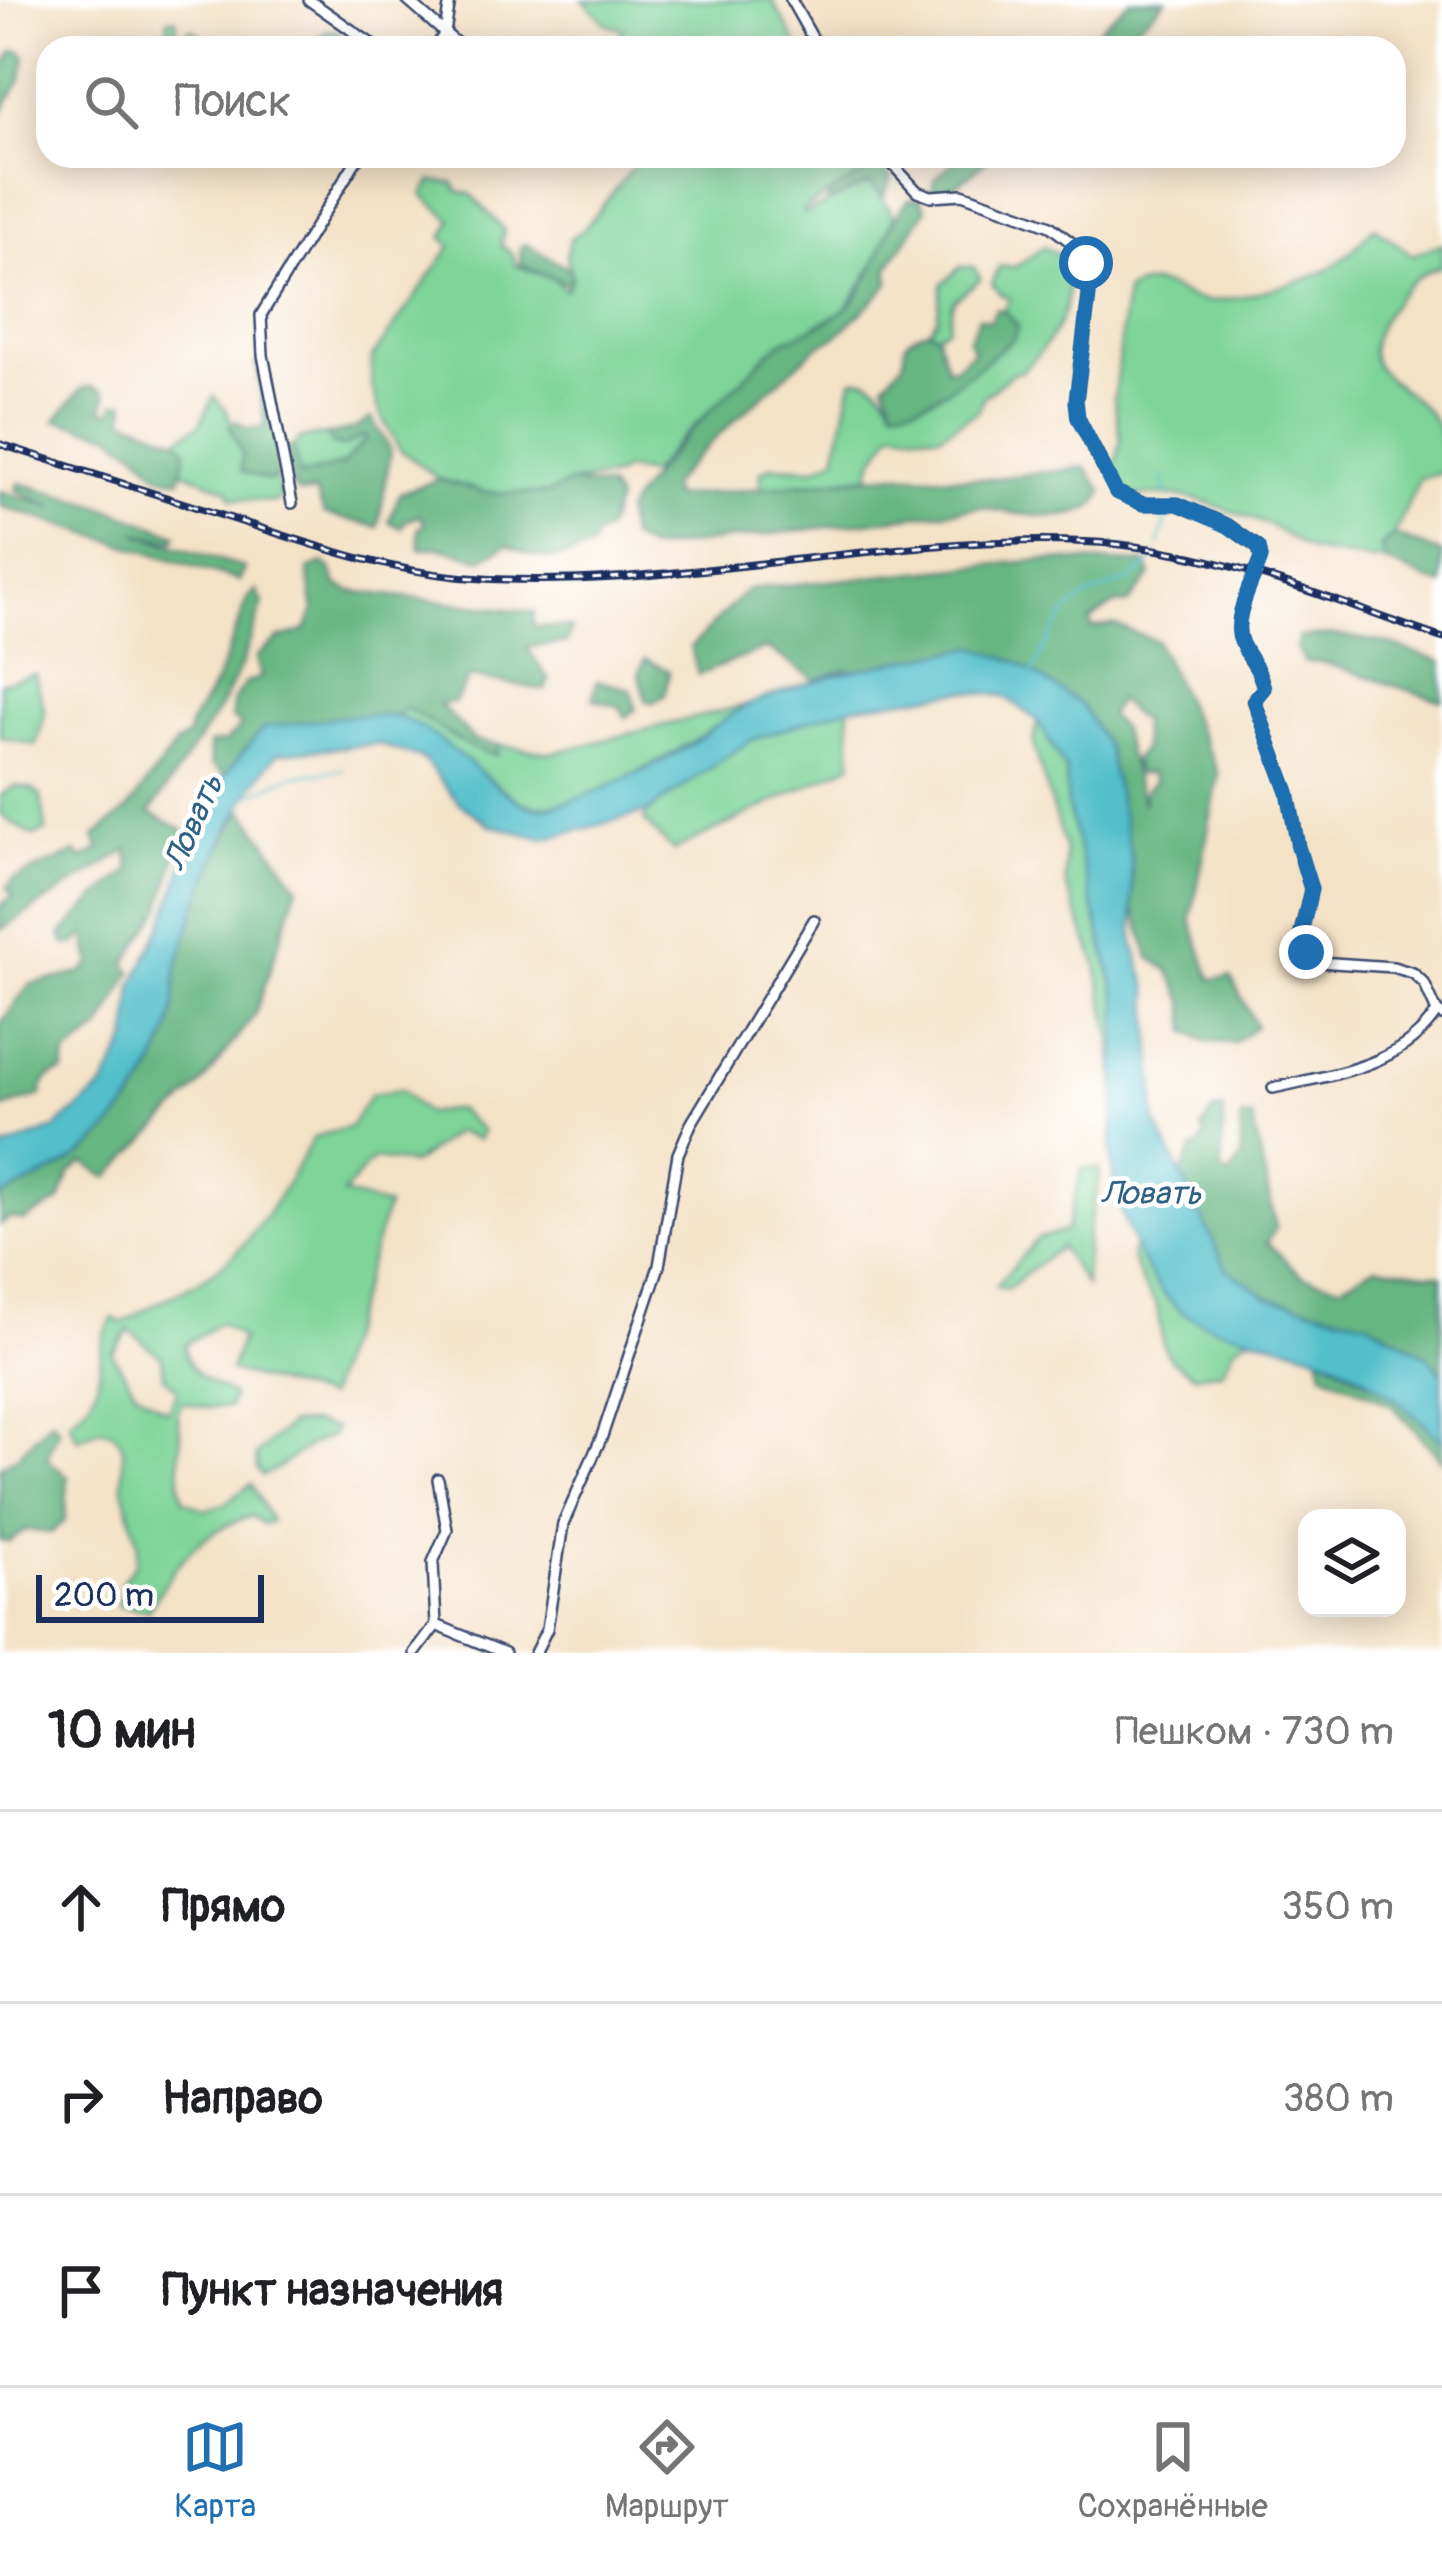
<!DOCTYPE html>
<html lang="ru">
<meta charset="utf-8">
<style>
:root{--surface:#fff;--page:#f6f6f6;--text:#202124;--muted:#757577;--line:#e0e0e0;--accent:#1f6fb2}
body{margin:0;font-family:Pangolin,sans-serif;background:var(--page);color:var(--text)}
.controls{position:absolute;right:36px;bottom:36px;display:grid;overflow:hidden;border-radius:24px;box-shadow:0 6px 30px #0003}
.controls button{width:108px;height:108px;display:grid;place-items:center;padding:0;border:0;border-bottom:3px solid var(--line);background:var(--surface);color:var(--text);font:60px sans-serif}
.scale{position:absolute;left:36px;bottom:30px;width:228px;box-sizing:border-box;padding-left:12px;border:6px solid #1b2f5e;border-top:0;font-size:33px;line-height:42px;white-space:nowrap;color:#1b2f5e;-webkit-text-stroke:9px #fff;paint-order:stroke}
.stop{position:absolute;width:36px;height:36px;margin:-27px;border:9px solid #1f6fb2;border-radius:50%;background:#fff}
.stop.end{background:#1f6fb2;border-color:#fff;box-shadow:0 3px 12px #0008}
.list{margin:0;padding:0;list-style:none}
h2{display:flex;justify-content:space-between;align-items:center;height:156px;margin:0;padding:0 48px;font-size:51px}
h2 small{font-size:39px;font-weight:400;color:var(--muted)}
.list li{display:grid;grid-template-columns:78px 1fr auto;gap:36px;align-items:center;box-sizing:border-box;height:192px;padding:0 48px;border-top:3px solid var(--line)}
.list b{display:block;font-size:45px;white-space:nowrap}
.list em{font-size:39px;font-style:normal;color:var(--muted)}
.icon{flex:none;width:66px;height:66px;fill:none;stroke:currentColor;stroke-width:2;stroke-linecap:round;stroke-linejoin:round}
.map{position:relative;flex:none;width:1442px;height:1653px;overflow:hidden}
.search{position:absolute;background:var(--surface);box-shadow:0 6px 30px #0003;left:36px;right:36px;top:36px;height:132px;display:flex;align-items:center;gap:30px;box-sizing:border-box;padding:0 42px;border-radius:36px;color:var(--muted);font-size:45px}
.sheet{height:732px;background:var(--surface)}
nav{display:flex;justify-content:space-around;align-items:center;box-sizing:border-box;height:168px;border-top:3px solid var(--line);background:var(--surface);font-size:33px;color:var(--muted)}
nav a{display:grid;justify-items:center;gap:6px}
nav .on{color:var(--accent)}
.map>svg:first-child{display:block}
</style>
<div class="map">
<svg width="1442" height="1653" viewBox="0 0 1442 1653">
<rect width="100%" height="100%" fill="#fff"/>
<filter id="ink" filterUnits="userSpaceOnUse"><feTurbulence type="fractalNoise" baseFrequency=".00833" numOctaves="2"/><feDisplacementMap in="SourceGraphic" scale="24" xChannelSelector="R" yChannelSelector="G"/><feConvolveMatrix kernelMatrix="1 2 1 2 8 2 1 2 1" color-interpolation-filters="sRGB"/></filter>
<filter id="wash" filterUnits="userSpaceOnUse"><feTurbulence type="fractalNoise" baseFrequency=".004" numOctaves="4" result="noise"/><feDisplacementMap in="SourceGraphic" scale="48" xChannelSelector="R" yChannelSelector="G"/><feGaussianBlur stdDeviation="2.7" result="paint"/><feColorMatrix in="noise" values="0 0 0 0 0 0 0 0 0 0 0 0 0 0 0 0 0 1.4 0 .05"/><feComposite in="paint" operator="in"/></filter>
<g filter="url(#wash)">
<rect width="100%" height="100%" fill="#f4e2c7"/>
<!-- green -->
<g fill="#7ed499" stroke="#4c827c" stroke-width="3" fill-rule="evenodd">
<polygon points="583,0 772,0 799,48 616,48 623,29 609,26"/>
<polygon points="168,19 176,19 178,39 191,29 200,34 204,48 171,48 170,42 163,48 154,48 167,36"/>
<polygon points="642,156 856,156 865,172 803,210 805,214 870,182 894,215 878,259 845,310 815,326 810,333 781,343 673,446 651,474 625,470 614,477 571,483 547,494 484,492 439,479 400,450 381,416 371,384 372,358 451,246 443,238 452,220 423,195 432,181 454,183 458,191 471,194 504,230 501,245 513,255 515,265 556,280 565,290 572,278 566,257 570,239 583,230"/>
<path d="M1374,227l38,28 30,-11v22c-24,6 -37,20 -51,40 -53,73 19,70 46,120 5,14 5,32 5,47l-22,5 -26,57 -13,12 5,15 -75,-11 -42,-26 -69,-25 -33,-5 -35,1 -19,-20 8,-36 -7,-41 12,-108c39,-20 46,7 80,10 21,2 99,-20 119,-30 19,-10 35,-28 49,-44z"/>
<path d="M1044,247l23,12c7,51 -10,78 -46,113h-7l-31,25 -4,13 -40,25 -45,-5 -21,31 -4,15 -109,12 1,-16 11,-6 43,2 21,-11 16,-77c22,-6 33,11 42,27 43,2 86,-44 118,-68l5,-13 -13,-16 6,-12 -9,-3 -9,-11 7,-17h16z"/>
<polygon points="960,267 974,267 981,279 953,301 948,327 937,334 928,330 937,319 942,284"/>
<polygon points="214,396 227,412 242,453 266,480 276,478 281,497 275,502 232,498 227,489 182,471 186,449 177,439 200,424"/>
<polygon points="327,435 333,445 364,435 367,439 343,465 299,476 293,446 302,438"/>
<polygon points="35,674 45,714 36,745 0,737 0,683"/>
<path d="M750,704c-40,27 -188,126 -232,96 -42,-27 -74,-66 -122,-83l9,-9c31,15 58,42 92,46l1,-9 54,8z"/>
<polygon points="849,707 852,764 673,851 644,820 647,812 749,741"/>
<polygon points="1038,721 1066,771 1067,804 1118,1002 1116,1094 1111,1033 1096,962 1066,886 1065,849 1033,744"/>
<polygon points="15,786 31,789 41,796 46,831 33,836 0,815 0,796"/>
<path d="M401,1090l25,23 31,-4 25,22 -4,8 -22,-7 -44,32 -39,-5 -30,35 44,12 -60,192 -97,-27 11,-33 -21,-15 -35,21c-1,29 25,38 47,51l-3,12 -20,1 -26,-6 -6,11c8,29 -3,58 7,87l21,10 20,-6 26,-20 20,37 -8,3 -11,-8c-58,17 -73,46 -104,94l-30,-4 4,-24 14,-20 2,-20 -15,-53v-42l-9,-15 -14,-3 -22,10 -9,-17c8,-8 21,-19 25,-30 12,-31 0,-43 19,-74l10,5c22,-15 43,-24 66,-36 61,-31 92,-94 125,-150l36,-10 21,-33zM129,1330l33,27 2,19 14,14 -11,21 -32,-21 -23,-37z"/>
<polygon points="1082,1169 1099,1169 1100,1177 1087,1234 1085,1285 1060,1247 1007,1289 995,1287 1038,1238 1066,1231"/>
<path d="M1135,1241c37,75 40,71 119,94l-18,10 -14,26 -28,4 -23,-15 -8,-15 -6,-39 -15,-22 -11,-28z"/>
<path d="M313,1423l22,6 -4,7c-28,8 -43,30 -69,40l-5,-7 -1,-14 34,-31z"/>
</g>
<!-- forest -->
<g fill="#66b681" stroke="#407270" stroke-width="3" fill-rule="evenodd">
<polygon points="1130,0 1166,0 1113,48 1078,48"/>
<polygon points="335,30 362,48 309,48 325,32"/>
<polygon points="13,51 21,51 26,58 20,82 0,115 0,71"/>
<polygon points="856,156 878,156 892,178 883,198 870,183 828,201 827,195 865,173"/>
<path d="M960,156h31c-16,14 -35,36 -58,33l2,-10z"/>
<path d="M920,198l6,11 -37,58v16c-16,19 -34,36 -53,53 -7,6 -16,8 -23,14 -48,46 -99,84 -143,136l3,11 222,-23 94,5 96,-12 18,24c-12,39 -90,23 -122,16l-332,43 -20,-13 -4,-25c36,-52 70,-87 116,-131 12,-12 25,-29 40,-38 19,-12 46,-18 64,-34 33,-29 35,-79 64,-110z"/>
<polygon points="526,244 570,270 572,278 568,284 520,265 521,247"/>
<path d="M996,309l8,1 14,16 -5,13c-33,24 -76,70 -119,68l-9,-25 19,-21c-2,-20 5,-26 24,-31l9,4 10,34 8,-1 19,-17 -6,-10 11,-23 11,4z"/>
<polygon points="261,360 279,449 276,478 266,480 241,471 242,453 229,426 236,421 247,428 265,427 256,362"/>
<path d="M92,386l11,4 4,7 -5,12 11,3 2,-9h11l-2,15 53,21 9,10 -6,30c-30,-1 -24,-11 -41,-25 -10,-9 -16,-7 -24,-19l-59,-15 26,-32z"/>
<polygon points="371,418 391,451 378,527 324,514 316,493 299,493 294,488 285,450 293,446 300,476 342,465 367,438 364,435 343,447 333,445 327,435 354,429"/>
<path d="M439,479l45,13 63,2 24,-11 38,5 8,12 -10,30 -12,7 -4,11c-36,14 -49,14 -83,-3l-27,14 -43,-12 -18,2 -2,-20 7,-6 -6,-7 -14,5 -3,7 -13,-6 11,-29z"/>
<polygon points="19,483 98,505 177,534 174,541 136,533 245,568 240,581 0,506 0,491 56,508 16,490"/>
<polygon points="1394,535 1442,553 1442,586 1386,562 1381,547"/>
<path d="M1040,560l106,3 5,12 -23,29 -12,-1 -26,18 1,7 24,-3 41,16 63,133 -28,146 20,59 20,-2 25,49 -22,17 -26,-1 -20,-10 -3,-29 -16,-33 -19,-12 -17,-52 -2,-51 -50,-150 -235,-36 -30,11 -50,-32 -68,27 -7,-28 57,-58zM1118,700l23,22 2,26 -10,13 5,13 13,-1 3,9 -10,9 -1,14 -22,-76 -12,-14z"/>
<path d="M322,563l9,6 5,15 15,7 183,21 -1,14 38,2 -4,15 -40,4 22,33 -4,10 -76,-13 -14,25 -16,2 35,36 24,5 -1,10c-34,-5 -60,-31 -91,-47l-10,9 -61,2 -71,9 -39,47 -14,-10 -2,-21 16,-2 16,-16 -9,-8 1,-17 13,-19 15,-4 -5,-21 22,-18 28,-9 8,-19 -6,-41z"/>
<path d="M256,590l7,13 -21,61 -24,47 -68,102 34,17 -23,78 -35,55 6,9 -32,58 -34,26 -2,16c-14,2 -22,10 -23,24l-41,13v-85l30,-40 52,-11 9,-9 -5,-28 -12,9 -9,-1 -4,-9 35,-37 34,-27 -2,-21 -128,80v-24l13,-10 -6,-8 6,-8 63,-28 6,7 18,-9 -6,-13 34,-28 48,-65 13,-8v-10l27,-44 33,-85z"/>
<polygon points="1335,635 1386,643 1442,662 1442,701 1325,663 1304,662 1296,649 1299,637"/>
<polygon points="645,659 669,671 665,695 652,703 646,700 639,673"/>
<polygon points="597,681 631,689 636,709 626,717 619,706 593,699"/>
<path d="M243,809l55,77 -43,128 -54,71 -93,93 -24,-16 -14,11 -10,28 -36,20 -14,-3 -10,7v-27c32,-18 69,-30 96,-55 34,-33 67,-78 76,-125 4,-18 2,-38 7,-56 12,-54 35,-105 64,-153z"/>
<path d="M1224,1109l-3,60 8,8 12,-18v-41l11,-1 24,111 -9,14 35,34 39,9 35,-19 66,9v100c-57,-76 -168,-50 -216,-107 -16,-17 -34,-70 -45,-94l12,-26 4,1 8,-12 -4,-9 14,-18z"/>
<polygon points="1319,1354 1401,1400 1442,1441 1442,1460 1392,1405 1323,1372"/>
<polygon points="52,1419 59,1429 47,1458 68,1477 65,1521 51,1533 25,1530 10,1542 0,1541 0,1467 17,1456"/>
</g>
<!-- water -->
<path fill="#52bfca" stroke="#367794" stroke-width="3" d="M976,647l44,16 61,42 26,42 24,108 3,88 15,48 7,131 70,146 42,29 102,25 59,35 13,18v66c-36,-37 -79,-71 -128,-88 -40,-14 -88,-18 -125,-37 -46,-24 -90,-138 -75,-187l4,-128 -51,-197 -1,-33 -28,-50 -34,-25 -40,-5 -115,16 -100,34 -102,71 -102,27 -55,-14 -32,-23 -35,-43 -45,-15 -100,9c-48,57 -77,133 -98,205 -6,20 -3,43 -8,63 -12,46 -43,91 -78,123 -26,24 -62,36 -94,54v-48l54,-21 49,-41 25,-48 5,-54 33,-70 34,-99 15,-30 48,-59c40,-5 98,-19 136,-10 43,10 110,89 136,90 31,2 125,-44 152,-61 22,-15 44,-35 68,-45 72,-30 145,-42 221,-55z"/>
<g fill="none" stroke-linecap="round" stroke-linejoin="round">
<!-- stream -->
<g stroke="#52bfca" stroke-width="3">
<polyline points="1163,477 1167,495"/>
<polyline points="1159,544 1169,511"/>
<path d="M1033,672c12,-25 25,-57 50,-73 31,-18 51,-10 73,-45"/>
<polyline points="248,796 292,776 343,770"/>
</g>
</g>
</g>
<g filter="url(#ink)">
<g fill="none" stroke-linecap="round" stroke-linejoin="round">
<!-- minor casing -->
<g stroke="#3c4a6e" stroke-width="14">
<g id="minor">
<polyline points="309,0 377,48"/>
<polyline points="407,0 462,48"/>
<polyline points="791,0 818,48"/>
<polyline points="435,48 445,33 450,0"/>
<path d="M885,156l32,35 14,5 31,-2 62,22 26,10 26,20 10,17 3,32 -13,106 2,17 38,74 27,12h35l51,22 30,22 2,10c-8,24 -31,62 -19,86 9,20 15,19 22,44l-10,12 34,92 10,55 13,42 -12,50 7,14 12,9 75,5 20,6 11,10 13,29"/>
<polyline points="292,503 263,355 261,315 359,156"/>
<path d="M1273,1088c60,-14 128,-21 164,-76l5,3"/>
<polyline points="436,1625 433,1562 447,1530 438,1479"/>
<polyline points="436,1625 505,1653"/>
<polyline points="415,1653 436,1625"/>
<polyline points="535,1653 547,1629 563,1524 602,1436 659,1266 678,1154 691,1124 814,920"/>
</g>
</g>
<!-- minor -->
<use href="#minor" stroke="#fff" stroke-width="9"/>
<!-- rail casing -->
<g stroke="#1b2f5e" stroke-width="8">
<path id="rail" d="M0,444c78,25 155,50 233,75 75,24 149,51 228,58 205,17 416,-44 623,-35 123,4 243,57 358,96"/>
</g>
<!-- rail -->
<use href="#rail" stroke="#fff" stroke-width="3" stroke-dasharray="9" stroke-linecap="butt"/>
</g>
</g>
<g fill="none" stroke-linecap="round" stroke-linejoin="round" filter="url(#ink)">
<!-- route -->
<path stroke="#1f6fb2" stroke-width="15" d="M1086,263l3,32 -13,106 2,17 38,74 27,12h35l50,22 31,22 2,10c-8,24 -31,62 -19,86 9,19 16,21 22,44l-10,12 34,92 10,55 13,42 -11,50 6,13"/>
</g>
<g text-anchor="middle" stroke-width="9" stroke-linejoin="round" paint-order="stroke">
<!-- water labels -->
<g font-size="33" font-style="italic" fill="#2e6184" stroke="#fff">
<text transform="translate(192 822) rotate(-66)" y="12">Ловать</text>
<text x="1151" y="1204">Ловать</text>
</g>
</g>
</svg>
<div class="controls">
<button><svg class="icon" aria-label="layers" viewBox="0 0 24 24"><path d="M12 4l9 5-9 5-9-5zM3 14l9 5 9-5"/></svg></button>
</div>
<div class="scale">200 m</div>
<div class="stop" style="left:1086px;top:263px"></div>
<div class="stop end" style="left:1306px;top:952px"></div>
<div class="search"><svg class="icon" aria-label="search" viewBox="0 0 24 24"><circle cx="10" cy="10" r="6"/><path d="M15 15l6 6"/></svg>Поиск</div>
</div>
<section class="sheet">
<h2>10 мин<small>Пешком · 730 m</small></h2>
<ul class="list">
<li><svg class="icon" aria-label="ahead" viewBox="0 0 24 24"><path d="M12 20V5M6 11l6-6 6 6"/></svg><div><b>Прямо</b></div><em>350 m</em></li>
<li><svg class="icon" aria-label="right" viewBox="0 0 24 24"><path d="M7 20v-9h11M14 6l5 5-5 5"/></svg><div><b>Направо</b></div><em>380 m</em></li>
<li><svg class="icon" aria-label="arrive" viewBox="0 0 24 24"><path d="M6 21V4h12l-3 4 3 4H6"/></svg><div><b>Пункт назначения</b></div></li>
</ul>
</section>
<nav>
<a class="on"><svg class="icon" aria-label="map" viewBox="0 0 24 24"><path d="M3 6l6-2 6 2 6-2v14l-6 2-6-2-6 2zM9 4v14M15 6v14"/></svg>Карта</a>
<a><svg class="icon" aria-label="directions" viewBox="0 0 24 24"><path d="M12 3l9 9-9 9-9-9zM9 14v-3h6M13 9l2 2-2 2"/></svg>Маршрут</a>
<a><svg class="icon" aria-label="saved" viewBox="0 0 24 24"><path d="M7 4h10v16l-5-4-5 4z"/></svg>Сохранённые</a>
</nav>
